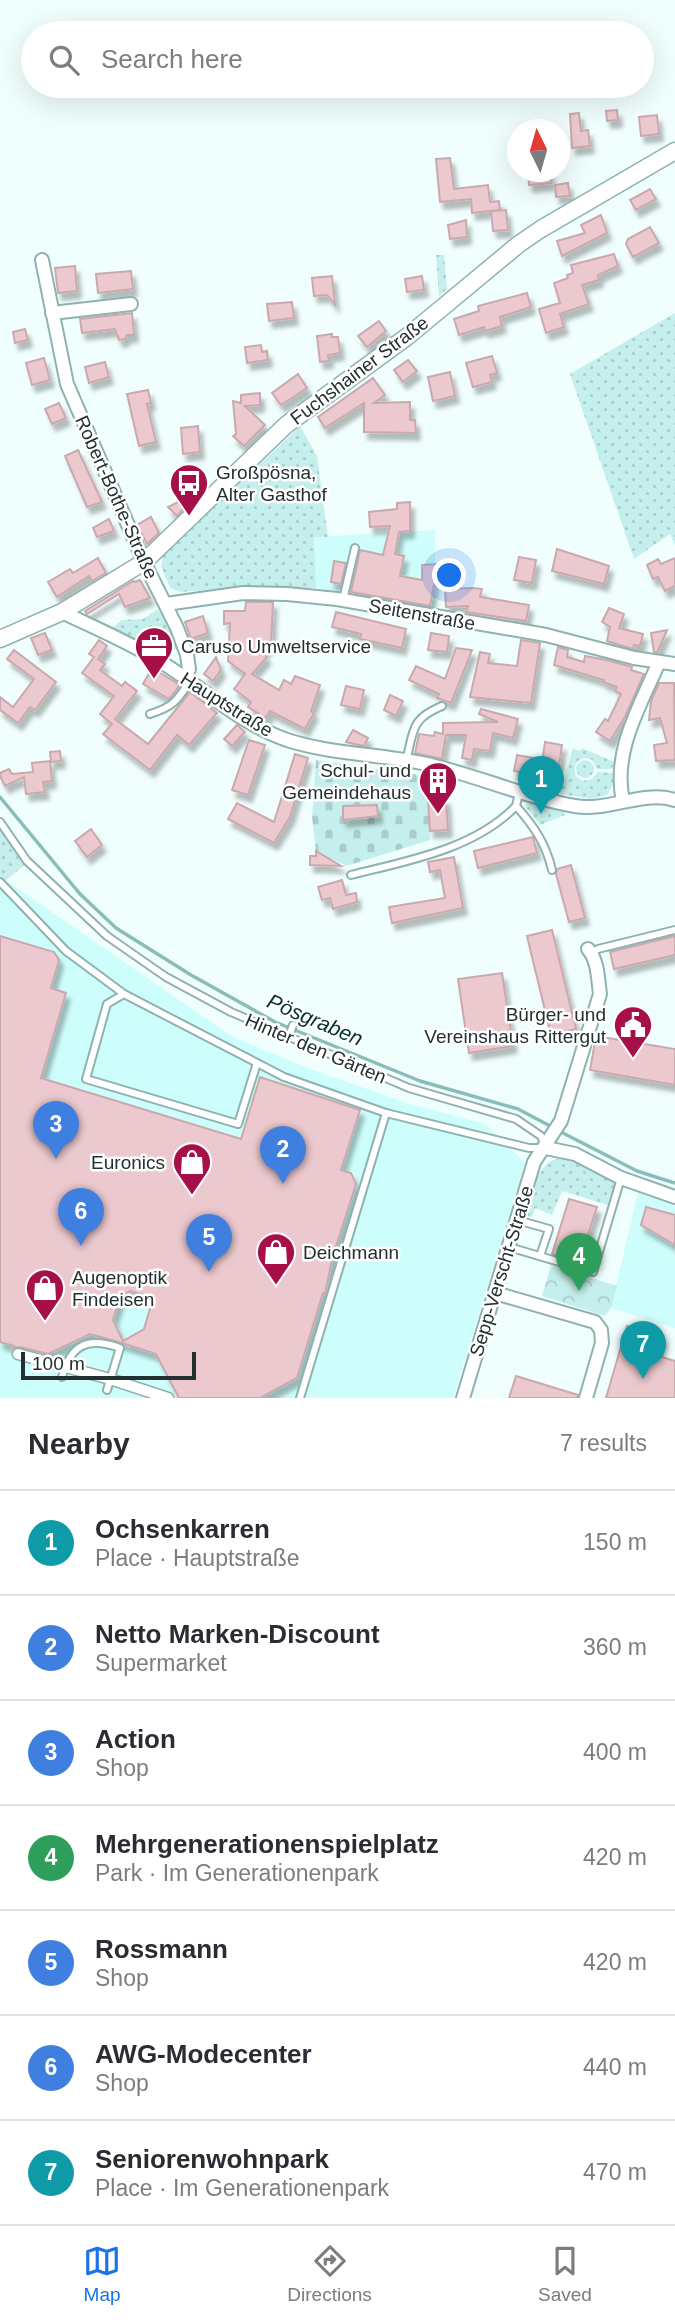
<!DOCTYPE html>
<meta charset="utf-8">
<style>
:root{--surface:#fff;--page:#f7f7f7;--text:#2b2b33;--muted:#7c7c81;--line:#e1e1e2;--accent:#1a73e8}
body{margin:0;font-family:Helvetica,sans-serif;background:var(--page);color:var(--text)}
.compass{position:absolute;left:507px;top:119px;width:63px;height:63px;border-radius:50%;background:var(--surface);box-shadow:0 7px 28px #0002;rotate:355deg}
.scale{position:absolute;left:21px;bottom:18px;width:175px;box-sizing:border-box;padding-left:7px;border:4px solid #223130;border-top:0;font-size:19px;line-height:24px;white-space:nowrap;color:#223130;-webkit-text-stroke:5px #fff;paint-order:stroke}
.you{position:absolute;left:450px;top:576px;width:24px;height:24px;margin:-18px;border:5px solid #fff;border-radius:50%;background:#1a73e8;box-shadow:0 0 0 10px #1a73e833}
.badge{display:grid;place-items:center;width:46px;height:46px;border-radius:50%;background:var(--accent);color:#fff;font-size:23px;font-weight:700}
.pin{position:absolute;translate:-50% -58px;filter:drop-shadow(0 2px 4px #0008)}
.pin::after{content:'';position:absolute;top:37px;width:24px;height:21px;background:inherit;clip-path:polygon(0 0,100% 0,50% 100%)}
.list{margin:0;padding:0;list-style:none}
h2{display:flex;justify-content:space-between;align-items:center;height:91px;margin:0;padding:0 28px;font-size:30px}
h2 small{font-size:23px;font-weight:400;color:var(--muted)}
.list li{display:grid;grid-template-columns:46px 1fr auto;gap:21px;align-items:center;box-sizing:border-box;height:105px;padding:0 28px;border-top:2px solid var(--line)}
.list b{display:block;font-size:26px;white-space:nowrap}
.list p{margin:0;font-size:23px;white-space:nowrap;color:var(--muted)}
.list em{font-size:23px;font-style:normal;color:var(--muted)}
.icon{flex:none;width:38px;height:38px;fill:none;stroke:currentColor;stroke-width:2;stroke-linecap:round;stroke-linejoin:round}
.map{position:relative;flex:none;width:675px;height:1398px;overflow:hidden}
.search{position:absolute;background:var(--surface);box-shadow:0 7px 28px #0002;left:21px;right:21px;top:21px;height:77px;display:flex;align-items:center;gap:18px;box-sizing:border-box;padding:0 24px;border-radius:38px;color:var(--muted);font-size:26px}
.sheet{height:826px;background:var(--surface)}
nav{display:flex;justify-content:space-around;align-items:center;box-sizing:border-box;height:98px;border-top:2px solid var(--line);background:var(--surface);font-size:19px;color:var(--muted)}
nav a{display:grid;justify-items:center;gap:4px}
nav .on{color:var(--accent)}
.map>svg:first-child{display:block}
</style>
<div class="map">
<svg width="675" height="1398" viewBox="0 0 675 1398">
<defs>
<pattern id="grass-dots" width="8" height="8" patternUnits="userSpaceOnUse" patternTransform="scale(1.75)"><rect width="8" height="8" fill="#c5efec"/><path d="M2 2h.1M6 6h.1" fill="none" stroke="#a9cdcb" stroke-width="1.8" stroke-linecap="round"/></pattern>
<pattern id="forest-crowns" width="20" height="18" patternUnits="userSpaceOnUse" patternTransform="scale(1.75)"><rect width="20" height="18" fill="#c5efec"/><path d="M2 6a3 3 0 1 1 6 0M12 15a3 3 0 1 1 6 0" fill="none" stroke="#a9cdcb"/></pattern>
<pattern id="cemetery-stones" width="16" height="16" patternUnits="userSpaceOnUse" patternTransform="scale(1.75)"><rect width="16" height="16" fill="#c5efec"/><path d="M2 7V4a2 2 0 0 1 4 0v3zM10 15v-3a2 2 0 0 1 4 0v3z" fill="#a9cdcb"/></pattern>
<filter id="shadow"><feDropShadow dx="4" dy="7" stdDeviation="2" flood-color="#0004"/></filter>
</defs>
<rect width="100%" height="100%" fill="#f0fffe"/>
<!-- built -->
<g fill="#cefefb">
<polygon points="435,530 435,610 316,588 314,537"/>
<polygon points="0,876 233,1037 313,1070 410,1104 486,1124 525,1163 453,1398 0,1398"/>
<polygon points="638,1191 675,1202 675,1328 611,1308"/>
</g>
<!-- grass -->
<g fill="url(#grass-dots)">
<polygon points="436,255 444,255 447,289 439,296"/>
<polygon points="675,313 675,545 670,534 634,559 570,374"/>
<polygon points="300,426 317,456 328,537 314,537 316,588 244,587 181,592 170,588 161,566 163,556"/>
<polygon points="158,609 170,628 178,647 166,656 112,628 122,620 143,619"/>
<path d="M573,748l7,3 2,-3 32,14 -2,7h-15l-5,-9c-11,-6 -21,4 -16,16l7,5 9,-2 6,-7 15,1 1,9 -7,13 -15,4 -32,-5z"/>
<circle cx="585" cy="769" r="9"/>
<polygon points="527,803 564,812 565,815 540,825 525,806"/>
<polygon points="0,828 26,864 5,881 0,876"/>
<path d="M569,1157l46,25 -7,23 -46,-14 -10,24 -17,-7 -3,9 -6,-1c8,-27 8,-58 43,-59z"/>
</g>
<!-- forest -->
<polygon fill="url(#forest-crowns)" points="551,1265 617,1286 611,1308 605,1316 542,1296"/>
<!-- cemetery -->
<polygon fill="url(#cemetery-stones)" points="316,760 426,776 430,840 346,866 316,851 312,817"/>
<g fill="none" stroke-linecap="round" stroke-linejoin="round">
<!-- stream -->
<g stroke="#89bdba" stroke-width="3.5">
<polyline points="0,797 80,894 116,928 191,975 275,1022 420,1081 518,1109 552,1127"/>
<polyline points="559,1131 637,1171 675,1183"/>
</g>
</g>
<!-- building -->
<g fill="#ecc9ce" stroke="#caa9ae" stroke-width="2" fill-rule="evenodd" filter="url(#shadow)">
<polygon points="617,110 618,120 607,121 606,111"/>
<polygon points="579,113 581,131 588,130 590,146 572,148 570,114"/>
<polygon points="657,115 659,134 641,136 639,117"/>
<polygon points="450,158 454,189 488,185 490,202 499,201 500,210 472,213 471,199 440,202 436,159"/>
<polygon points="528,172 550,172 551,183 529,185"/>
<polygon points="568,183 570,196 556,197 555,185"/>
<polygon points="650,189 656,199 636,210 630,200"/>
<polygon points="506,210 508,230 493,231 491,211"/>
<polygon points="601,215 607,233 562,256 557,241 585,233 581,225"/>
<polygon points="466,220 467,237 450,239 448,225"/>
<polygon points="650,227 659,243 633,257 626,244 628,239"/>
<polygon points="614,254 618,266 598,275 599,280 582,285 589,304 560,314 564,327 546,333 539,309 560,303 554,283 568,278 567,275 573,273 571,265"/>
<polygon points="75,266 77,291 58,293 55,268"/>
<polygon points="131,271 133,289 98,293 96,274"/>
<polygon points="332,276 335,305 327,295 314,296 312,278"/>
<polygon points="422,276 424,290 407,292 405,279"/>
<polygon points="527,293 531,307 500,317 502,326 485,331 484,327 459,335 454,319 479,311 478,306"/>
<polygon points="292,302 294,318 269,321 267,304"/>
<polygon points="132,313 134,335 127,335 125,339 119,340 115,329 82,333 80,319"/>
<polygon points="379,321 386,331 367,347 358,336"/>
<polygon points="25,329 28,340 15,343 13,332"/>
<polygon points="332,334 332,337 338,337 340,353 328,355 329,361 320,362 317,336"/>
<polygon points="261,345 262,352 267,351 268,360 247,363 245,347"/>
<polygon points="492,356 497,373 490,375 492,382 473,387 466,363"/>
<polygon points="44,358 50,380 32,385 26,363"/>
<polygon points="408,360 417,371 403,382 394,370"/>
<polygon points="105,362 109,377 89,383 85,367"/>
<polygon points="450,372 455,396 433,401 428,377"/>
<polygon points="298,374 307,388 281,405 272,393"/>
<polygon points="373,378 385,395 374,403 410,402 410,420 415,420 416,433 364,432 364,403 325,428 318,417"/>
<polygon points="148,390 151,403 147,404 156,442 139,446 127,394"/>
<polygon points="260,393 260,405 245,406 265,425 244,446 233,436 236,434 233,401 241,403 241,395"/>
<polygon points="59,403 66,418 52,424 45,409"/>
<polygon points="198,426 200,452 183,454 181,428"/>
<polygon points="78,450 102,502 87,507 65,456"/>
<polygon points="178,502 184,508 177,516 168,507"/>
<polygon points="410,502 410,531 399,532 395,554 404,556 400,576 422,580 422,565 438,564 430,606 351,592 360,550 383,555 390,526 370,527 369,512 397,509 397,503"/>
<polygon points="151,517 159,533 147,544 137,525"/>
<polygon points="109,519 114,531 97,537 93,528"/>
<polygon points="557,549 609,566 604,584 552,571"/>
<polygon points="519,557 536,560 532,583 514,580"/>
<polygon points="98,558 106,573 92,581 89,576 57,597 48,582 70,569 73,573"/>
<polygon points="675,558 675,586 665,591 658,577 653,579 647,565 658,559 661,564"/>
<polygon points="334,561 346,563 341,584 331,582"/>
<polygon points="140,580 150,598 125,607 119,594 87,614 85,611 133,581 134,582"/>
<polygon points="473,588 482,589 480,597 529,605 526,621 466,612 468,606 446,607 445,589"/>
<polygon points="246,602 273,602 271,643 262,653 267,657 252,674 279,690 284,680 291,684 295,676 320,685 311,711 314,713 305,729 270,711 266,718 248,707 251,702 234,689 245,674 228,661 230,623 224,624 224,611 245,611"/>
<polygon points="609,608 624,614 619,628 643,634 640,646 634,645 633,649 607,641 610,627 602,622"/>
<polygon points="336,612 406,629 402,648 360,639 361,634 332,627"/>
<polygon points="203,616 208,633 191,639 185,622"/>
<polygon points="667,630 657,653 654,652 651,633"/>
<polygon points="45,633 52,650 38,655 31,638"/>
<polygon points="431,633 449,636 447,652 428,650"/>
<polygon points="99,640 107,646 98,659 105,664 100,670 122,686 125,682 137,691 115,719 148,744 190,692 217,713 189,745 177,735 150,770 103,734 112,724 100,714 114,696 82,673 94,657 89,654"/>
<polygon points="521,640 540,643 531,703 470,697 480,652 490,654 488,663 517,666"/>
<polygon points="558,647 568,650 567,657 584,662 585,656 607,660 632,667 631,670 644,674 625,717 610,741 596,732 605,719 608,721 621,694 615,691 617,687 603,682 604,680 554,665"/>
<polygon points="456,648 472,650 451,703 437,698 439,694 409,680 416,666 445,679"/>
<polygon points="14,650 56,682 35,710 30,707 18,723 0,710 0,697 13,707 34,679 7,659"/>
<polygon points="216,657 221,670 213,681 204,674"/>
<polygon points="152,668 180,685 169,699 143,684"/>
<polygon points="659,683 674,683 675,760 656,761 654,745 667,743 660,718 649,720 651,701"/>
<polygon points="346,686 364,690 360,709 341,705"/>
<polygon points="390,695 403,701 396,716 384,710"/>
<polygon points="481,709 518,719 513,738 493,733 490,751 474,749 472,760 462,758 466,735 446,735 442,759 415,753 419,734 434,736 435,732 443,734 443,723 498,722 479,714"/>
<polygon points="237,725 245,732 232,746 224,739"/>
<polygon points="353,730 368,738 364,746 346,742"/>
<polygon points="249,740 265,745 248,795 232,790"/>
<polygon points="545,742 562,745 559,765 542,763"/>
<polygon points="60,751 61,761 51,762 50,752"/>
<polygon points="295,754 308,758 290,817 274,843 228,819 237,803 274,822"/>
<polygon points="517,755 534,758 531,774 514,771"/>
<polygon points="50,761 52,781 43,782 45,792 26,794 24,777 5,786 0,776 0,773 9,769 12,774 33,772 32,763"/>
<polygon points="446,798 448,830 430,831 428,800"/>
<polygon points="377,805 378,816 343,820 343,806"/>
<polygon points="91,829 102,845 87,857 75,841"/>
<polygon points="533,837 537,853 478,868 474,851"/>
<polygon points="316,851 341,866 310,865 310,856 316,856"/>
<polygon points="454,857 463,908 392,923 389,907 445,898 440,870 430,872 428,862"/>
<polygon points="571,865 585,918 569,922 556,874 557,869"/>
<polygon points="342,880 346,895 356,893 357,902 333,909 330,898 322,900 318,887"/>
<polygon points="552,930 576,1029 551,1035 527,936"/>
<path d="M0,936l54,16 5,8 -8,28 15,5 -25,85 200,61 19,-62 100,33 -19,60 10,3 5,11 -24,75 -7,35 -2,-1 -26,85 -37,20h-81l-23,-44 -34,-11 -32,-9 -42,20 -28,-7 -7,1 1,-2 -14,-4zM130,1291l17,5 4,9 -7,24 -21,12 -10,-21 8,-24z"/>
<polygon points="675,936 675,955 614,969 610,952"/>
<polygon points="502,973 513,1046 469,1053 458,979"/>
<polygon points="596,1036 675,1049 675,1085 590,1070"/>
<polygon points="569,1199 597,1207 579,1262 552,1254"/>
<polygon points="646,1207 675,1215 675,1245 641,1225"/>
<polygon points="627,1326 662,1337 656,1355 675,1361 675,1398 606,1398"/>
<polygon points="516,1376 578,1395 577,1398 509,1398"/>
</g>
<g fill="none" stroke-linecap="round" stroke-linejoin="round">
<!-- service casing -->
<g stroke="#8eb2b0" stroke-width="10">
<g id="service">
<polyline points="343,600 355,548"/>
<path d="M150,714c23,-7 27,-13 40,-33"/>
<path d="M406,761c8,-30 4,-42 36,-55"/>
<path d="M519,793l-3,13c18,20 30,38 36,64"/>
<polyline points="0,822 27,861 107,936 166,977 231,1012 409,1088 516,1119 541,1136 546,1148 529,1148 386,1113 284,1077 124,994 66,951 0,882"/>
<path d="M351,875c56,-14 124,-26 165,-69"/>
<polyline points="592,953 598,949 675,930"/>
<polyline points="124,994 107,1004 86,1079 238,1124 257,1063"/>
<polyline points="289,1036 293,1025"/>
<polyline points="517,1220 549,1229 540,1256"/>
<polyline points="509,1247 593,1272 621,1178"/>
<path d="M62,1377c9,-34 27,-40 58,-29l-13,42"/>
<polyline points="300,1398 386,1113"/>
</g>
</g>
<!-- pedestrian casing -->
<g stroke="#8eb2b0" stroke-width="13">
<polyline id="pedestrian" points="18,1354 110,1379 168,1398"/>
</g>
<!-- minor casing -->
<g stroke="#8eb2b0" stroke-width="16">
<g id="minor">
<polyline points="42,260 67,384 144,562 177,628 187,655 189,669 185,678"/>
<polyline points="52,313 131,304"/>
<polyline points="166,604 243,593 287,594 337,599 546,635 634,658 675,664"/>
<path d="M62,612c33,16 67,30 99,50 41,25 79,62 126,78 44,14 90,14 135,23 52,11 101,34 153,43 33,6 67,-16 100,-6"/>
<path d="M623,801c-11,-49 17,-95 36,-139"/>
<polyline points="546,1148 575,1154 621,1178 675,1197"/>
<polyline points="495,1293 595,1322 601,1330 602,1343 586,1398"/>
<path d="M463,1398l71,-236 27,-41 39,-127c-2,-14 -2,-34 -12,-45"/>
</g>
</g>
<!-- tertiary casing -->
<g stroke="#8eb2b0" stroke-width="19">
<polyline id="tertiary" points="0,639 62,612 144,562 286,425 408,336 519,244 541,229 675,151"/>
</g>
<!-- service -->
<use href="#service" stroke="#fff" stroke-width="6"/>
<!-- pedestrian -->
<use href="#pedestrian" stroke="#fff" stroke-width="10"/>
<!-- minor -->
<use href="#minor" stroke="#fff" stroke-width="12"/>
<!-- tertiary -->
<use href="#tertiary" stroke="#fff" stroke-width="16"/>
</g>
<!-- icons -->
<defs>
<g id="bus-pin" transform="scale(2.0125)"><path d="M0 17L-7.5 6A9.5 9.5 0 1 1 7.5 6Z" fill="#a60f47" stroke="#fff"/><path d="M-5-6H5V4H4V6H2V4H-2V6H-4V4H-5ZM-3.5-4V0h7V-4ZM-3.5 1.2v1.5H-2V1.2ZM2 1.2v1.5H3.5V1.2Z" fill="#fff"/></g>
<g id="office-pin" transform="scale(2.0125)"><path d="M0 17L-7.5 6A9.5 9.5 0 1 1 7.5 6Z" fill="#a60f47" stroke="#fff"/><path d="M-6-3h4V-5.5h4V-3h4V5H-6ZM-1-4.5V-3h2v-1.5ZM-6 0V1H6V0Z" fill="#fff"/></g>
<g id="building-pin" transform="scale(2.0125)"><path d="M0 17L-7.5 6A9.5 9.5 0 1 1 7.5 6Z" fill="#a60f47" stroke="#fff"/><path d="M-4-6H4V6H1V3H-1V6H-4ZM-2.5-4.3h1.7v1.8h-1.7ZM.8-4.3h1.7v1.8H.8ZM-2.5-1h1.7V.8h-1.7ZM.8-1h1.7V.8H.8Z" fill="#fff"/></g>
<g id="civic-pin" transform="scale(2.0125)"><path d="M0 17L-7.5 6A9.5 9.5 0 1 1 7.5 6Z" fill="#a60f47" stroke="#fff"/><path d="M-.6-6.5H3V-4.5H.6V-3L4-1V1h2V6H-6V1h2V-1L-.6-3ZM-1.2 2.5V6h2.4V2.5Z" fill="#fff"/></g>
<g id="shop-pin" transform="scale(2.0125)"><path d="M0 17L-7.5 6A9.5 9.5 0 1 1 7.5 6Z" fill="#a60f47" stroke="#fff"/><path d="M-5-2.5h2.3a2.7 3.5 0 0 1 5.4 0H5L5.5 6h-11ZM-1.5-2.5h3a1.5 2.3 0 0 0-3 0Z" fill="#fff"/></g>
</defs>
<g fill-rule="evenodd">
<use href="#bus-pin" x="189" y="483"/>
<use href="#office-pin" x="154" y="646"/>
<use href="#building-pin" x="438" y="781"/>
<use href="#civic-pin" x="633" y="1025"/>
<use href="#shop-pin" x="192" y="1162"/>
<use href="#shop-pin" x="276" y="1252"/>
<use href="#shop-pin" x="45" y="1288"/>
</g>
<g text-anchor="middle" stroke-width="5" stroke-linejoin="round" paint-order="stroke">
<!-- street labels -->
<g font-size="19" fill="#223130" stroke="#fff">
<text transform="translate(359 370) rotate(-37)" y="7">Fuchshainer Straße</text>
<text transform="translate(117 497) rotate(66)" y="7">Robert-Bothe-Straße</text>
<text transform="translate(422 614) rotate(10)" y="7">Seitenstraße</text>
<text transform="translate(227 704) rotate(32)" y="7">Hauptstraße</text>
<text transform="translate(316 1048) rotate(23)" y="7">Hinter den Gärten</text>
<text transform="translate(501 1271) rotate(-73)" y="7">Sepp-Verscht-Straße</text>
</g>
<!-- poi labels -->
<g font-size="19" fill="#223130" stroke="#fff" text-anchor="start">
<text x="216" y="479">Großpösna,<tspan x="216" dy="22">Alter Gasthof</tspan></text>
<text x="181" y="653">Caruso Umweltservice</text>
<text x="411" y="777" text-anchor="end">Schul- und<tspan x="411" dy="22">Gemeindehaus</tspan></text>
<text x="606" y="1021" text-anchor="end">Bürger- und<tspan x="606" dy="22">Vereinshaus Rittergut</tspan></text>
<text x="165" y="1169" text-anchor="end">Euronics</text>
<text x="303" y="1259">Deichmann</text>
<text x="72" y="1284">Augenoptik<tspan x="72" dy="22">Findeisen</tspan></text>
</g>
<!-- water labels -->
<g font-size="21" font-style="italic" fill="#003331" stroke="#fff">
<text transform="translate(315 1020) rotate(23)" y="7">Pösgraben</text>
</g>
</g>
</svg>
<svg class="compass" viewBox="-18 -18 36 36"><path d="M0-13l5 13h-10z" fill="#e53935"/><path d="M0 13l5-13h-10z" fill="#7c7c81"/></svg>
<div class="scale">100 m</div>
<div class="you"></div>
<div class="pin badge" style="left:541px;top:814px;background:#0f9aa8">1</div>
<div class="pin badge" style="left:283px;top:1184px;background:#3f7fe0">2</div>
<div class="pin badge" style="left:56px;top:1159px;background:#3f7fe0">3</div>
<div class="pin badge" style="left:579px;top:1291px;background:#2e9e5b">4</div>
<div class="pin badge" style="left:209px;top:1272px;background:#3f7fe0">5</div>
<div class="pin badge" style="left:81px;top:1246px;background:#3f7fe0">6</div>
<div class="pin badge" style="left:643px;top:1379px;background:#0f9aa8">7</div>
<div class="search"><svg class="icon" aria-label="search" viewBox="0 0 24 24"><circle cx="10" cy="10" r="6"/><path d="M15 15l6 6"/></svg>Search here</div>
</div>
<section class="sheet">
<h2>Nearby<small>7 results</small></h2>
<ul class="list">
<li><span class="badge" style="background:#0f9aa8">1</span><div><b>Ochsenkarren</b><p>Place · Hauptstraße</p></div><em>150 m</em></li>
<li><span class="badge" style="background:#3f7fe0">2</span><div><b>Netto Marken-Discount</b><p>Supermarket</p></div><em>360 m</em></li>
<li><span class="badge" style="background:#3f7fe0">3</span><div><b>Action</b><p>Shop</p></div><em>400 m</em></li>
<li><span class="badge" style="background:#2e9e5b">4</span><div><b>Mehrgenerationenspielplatz</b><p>Park · Im Generationenpark</p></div><em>420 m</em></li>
<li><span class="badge" style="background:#3f7fe0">5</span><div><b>Rossmann</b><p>Shop</p></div><em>420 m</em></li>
<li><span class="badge" style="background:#3f7fe0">6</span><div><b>AWG-Modecenter</b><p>Shop</p></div><em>440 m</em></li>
<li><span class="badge" style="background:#0f9aa8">7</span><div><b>Seniorenwohnpark</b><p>Place · Im Generationenpark</p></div><em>470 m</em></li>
</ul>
</section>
<nav>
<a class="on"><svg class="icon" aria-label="map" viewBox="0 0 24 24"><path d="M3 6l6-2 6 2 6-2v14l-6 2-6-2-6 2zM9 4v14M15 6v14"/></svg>Map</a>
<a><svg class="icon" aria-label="directions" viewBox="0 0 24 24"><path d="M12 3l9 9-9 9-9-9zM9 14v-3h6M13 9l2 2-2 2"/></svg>Directions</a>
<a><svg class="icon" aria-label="saved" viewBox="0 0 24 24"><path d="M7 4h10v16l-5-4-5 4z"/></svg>Saved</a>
</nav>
